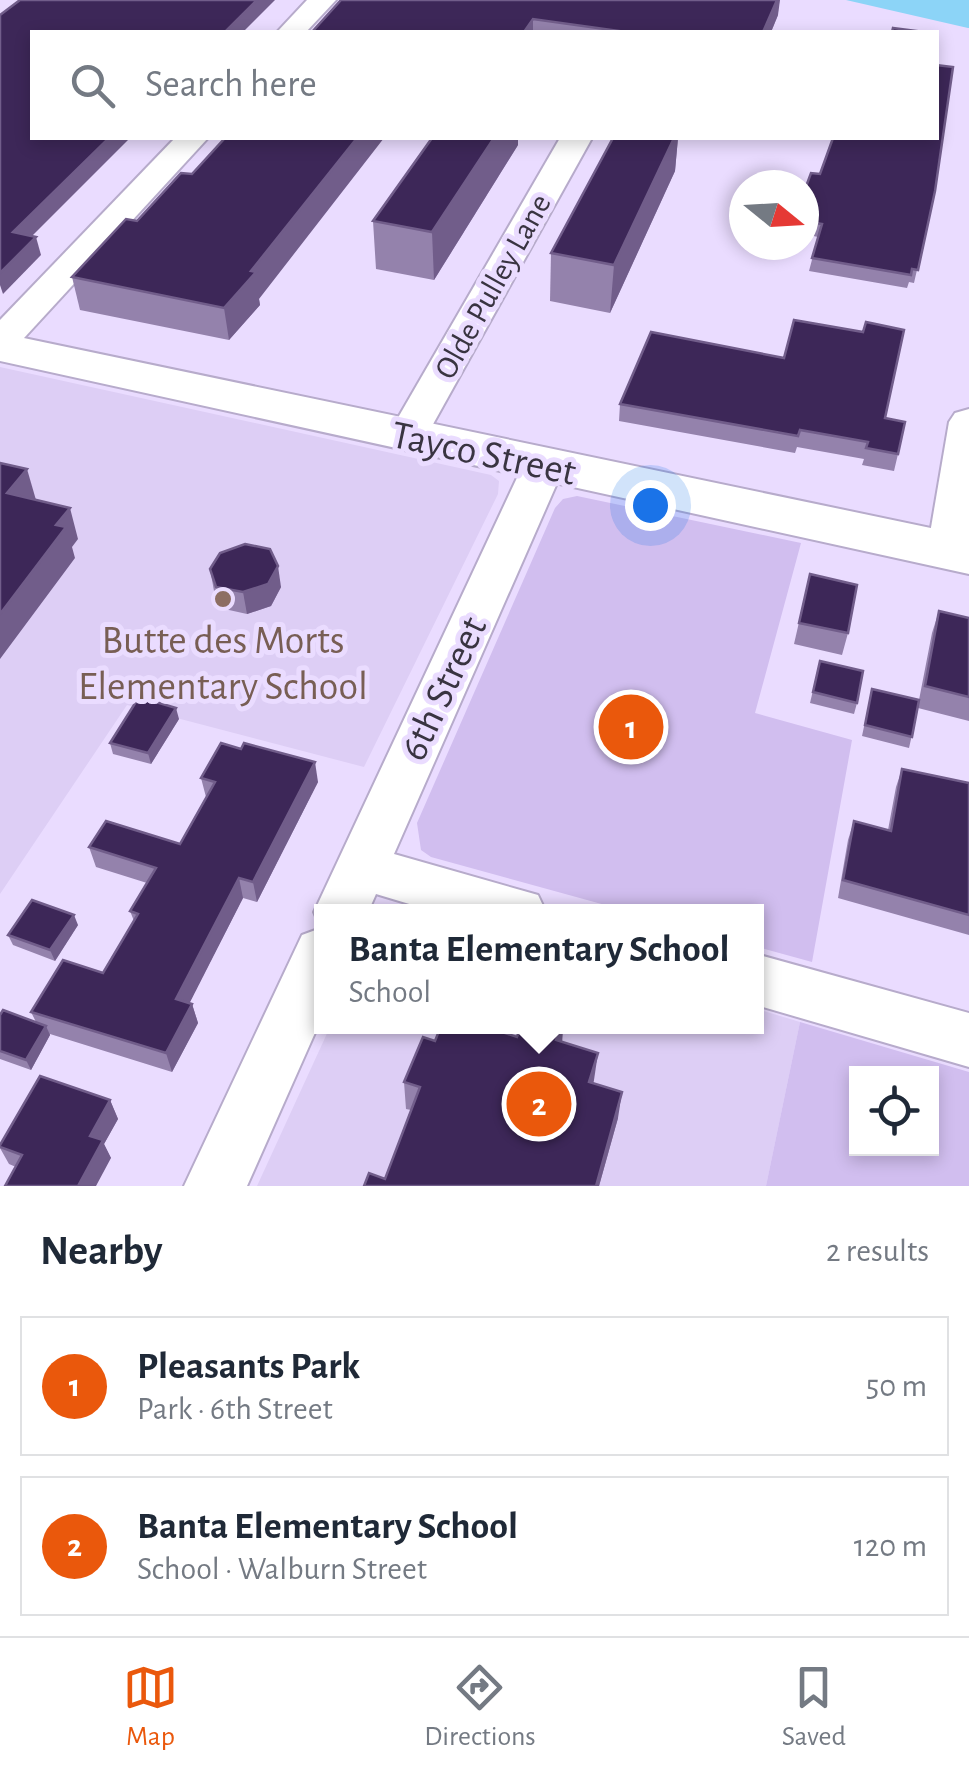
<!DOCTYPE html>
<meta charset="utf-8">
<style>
:root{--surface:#fff;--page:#f2f2f3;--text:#1f2937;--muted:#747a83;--line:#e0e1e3;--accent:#ea580c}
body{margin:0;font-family:"Alegreya Sans",sans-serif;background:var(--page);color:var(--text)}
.controls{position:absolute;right:30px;bottom:30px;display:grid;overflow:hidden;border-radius:0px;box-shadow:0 5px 15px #0003}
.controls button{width:90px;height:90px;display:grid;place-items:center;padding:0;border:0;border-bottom:2px solid var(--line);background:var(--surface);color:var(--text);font:50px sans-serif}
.compass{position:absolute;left:729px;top:170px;width:90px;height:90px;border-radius:50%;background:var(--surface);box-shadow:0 5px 15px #0003;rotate:108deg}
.you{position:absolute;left:650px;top:505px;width:35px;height:35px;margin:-25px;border:8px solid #fff;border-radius:50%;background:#1a73e8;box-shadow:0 0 0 15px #1a73e833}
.badge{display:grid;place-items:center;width:65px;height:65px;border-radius:50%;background:var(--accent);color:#fff;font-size:32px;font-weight:700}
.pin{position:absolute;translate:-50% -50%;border:5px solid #fff;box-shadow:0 2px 10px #0006}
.popup{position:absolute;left:314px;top:904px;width:450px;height:130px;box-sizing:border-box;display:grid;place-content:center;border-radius:0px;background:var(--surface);filter:drop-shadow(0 2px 8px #0005);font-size:32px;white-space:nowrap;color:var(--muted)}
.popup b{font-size:38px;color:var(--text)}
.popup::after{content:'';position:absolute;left:50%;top:100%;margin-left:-20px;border:20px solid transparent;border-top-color:var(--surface)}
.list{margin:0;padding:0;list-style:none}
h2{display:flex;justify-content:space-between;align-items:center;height:130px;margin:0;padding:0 40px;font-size:42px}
h2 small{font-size:32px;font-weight:400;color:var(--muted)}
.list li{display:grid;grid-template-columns:65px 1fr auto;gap:30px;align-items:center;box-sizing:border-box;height:140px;margin:0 20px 20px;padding:0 20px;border:2px solid var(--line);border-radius:0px}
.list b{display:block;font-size:38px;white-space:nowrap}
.list p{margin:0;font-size:32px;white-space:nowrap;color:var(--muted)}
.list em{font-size:32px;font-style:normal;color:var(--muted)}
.icon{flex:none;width:55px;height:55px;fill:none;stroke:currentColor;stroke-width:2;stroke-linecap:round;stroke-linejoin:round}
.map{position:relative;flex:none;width:969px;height:1186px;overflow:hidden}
.search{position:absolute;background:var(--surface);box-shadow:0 5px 15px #0003;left:30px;right:30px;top:30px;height:110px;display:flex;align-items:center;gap:25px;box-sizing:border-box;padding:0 35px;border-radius:0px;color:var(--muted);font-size:38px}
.sheet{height:450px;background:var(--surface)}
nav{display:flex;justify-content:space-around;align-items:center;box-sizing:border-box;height:140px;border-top:2px solid var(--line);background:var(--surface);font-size:28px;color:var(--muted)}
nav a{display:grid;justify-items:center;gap:5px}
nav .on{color:var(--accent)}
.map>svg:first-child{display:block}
</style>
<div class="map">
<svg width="969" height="1186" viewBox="0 0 969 1186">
<rect width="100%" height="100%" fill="#eadcff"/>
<!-- built -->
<g fill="#ddcef5">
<polygon points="0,367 491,475 499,481 498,494 364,767 127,705 0,894"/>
<polygon points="757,1009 800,1022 766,1186 257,1186 330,1027 756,1026"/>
</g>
<!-- green -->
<g fill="#d1beef" fill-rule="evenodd">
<polygon points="577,496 801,543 755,713 852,740 812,962 757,947 756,912 627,911 431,857 421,850 417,823 555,508 563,499"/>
<path d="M800,1022l169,50v114h-203zM856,1074h76v74h-76z"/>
</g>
<!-- water -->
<polygon fill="#8cd4f7" points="846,0 969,0 969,28 968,28"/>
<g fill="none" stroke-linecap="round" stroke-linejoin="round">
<!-- minor casing -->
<g stroke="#b7abcb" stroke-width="4">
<g id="minor">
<polygon points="307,0 336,0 306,32 277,32"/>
<polygon points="175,138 208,138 13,350 0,353 0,320"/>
<polygon points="560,138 592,138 422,444 408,448 394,444 388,435"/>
<polygon points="969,409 969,554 964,562 949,566 934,562 927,551 949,422 955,413"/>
<polygon points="544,451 559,455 565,465 394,854 538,895 546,912 436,912 376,894 368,912 322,912 322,1017 247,1186 184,1186 302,935 321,928 314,912 523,465 529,455"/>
<polygon points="756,954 969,1013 969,1067 756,1005"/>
</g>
</g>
<!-- tertiary casing -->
<g stroke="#b7abcb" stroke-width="4">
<polygon id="tertiary" points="0,333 969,536 969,574 0,361"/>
</g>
<!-- minor -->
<use href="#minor" fill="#fff" fill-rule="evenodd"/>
<!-- tertiary -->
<use href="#tertiary" fill="#fff" fill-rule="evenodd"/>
</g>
<!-- wall -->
<g fill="#9482ac">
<polygon points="341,0 778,15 771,32 312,32"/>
<polygon points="613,138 678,138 675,171 610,313 550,301 551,253"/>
<polygon points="518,145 434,280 376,269 373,221"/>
<polygon points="192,174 259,299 260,305 229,340 80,310 72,277"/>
<polygon points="935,191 914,283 909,282 907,288 809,271 818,237 804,234 804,192"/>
<polygon points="784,358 885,418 898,454 894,471 862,465 864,459 797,447 795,453 619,421 620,404"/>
<polygon points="210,569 281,587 271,606 247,614 220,608 214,591"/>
<polygon points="810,574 848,633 842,655 794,644"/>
<polygon points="939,611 969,618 969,721 918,708 909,748 862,736 872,689 919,700 932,633"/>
<polygon points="820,661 857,703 854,714 810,703"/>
<polygon points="179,719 151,764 113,754 110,743"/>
<polygon points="902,769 969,783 969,935 838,898 848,840 854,821 888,830 896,787"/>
<polygon points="201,778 318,782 257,902 243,898 189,1003 192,1004 198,1023 172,1072 50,1034 50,1035 31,1070 0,1059 0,1015 36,1022 31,1012 103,973 134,921 130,911 147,883 96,867 89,847 180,844 206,797"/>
<polygon points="78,925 55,961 13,945 8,935"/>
<polygon points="563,1026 562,1042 594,1080 593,1083 618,1118 599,1186 364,1186 385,1179 411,1110 406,1109 404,1082 435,1041 517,1037"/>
<polygon points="110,1100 118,1119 104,1144 111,1158 16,1167 9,1164 0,1148 0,1145"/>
</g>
<!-- shaded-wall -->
<g fill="#715d8a">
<polygon points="257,0 275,0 243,32 225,32"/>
<polygon points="777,0 780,0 778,15 771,32 763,32"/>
<polygon points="533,19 533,32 524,32"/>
<polygon points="109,138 130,138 18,250 13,232"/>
<polygon points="357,138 384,138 259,299 260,305 229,340 224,308 251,271"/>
<polygon points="494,138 518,138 518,145 434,280 432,232"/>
<polygon points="674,138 678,138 675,171 610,313 614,265"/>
<polygon points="36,237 41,255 3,294 0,285 0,273"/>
<polygon points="27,469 36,500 7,493"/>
<polygon points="70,508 78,539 72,547 75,558 0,659 0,613 56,525"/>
<polygon points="278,566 281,587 271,606 247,614 243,592"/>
<polygon points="176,708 179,719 151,764 148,753"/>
<polygon points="315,762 318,782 257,902 253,882"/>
<polygon points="239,878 243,898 182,1018 176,999"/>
<polygon points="74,915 78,925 55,961 50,950"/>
<polygon points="192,1004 198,1023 172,1072 166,1053"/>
<polygon points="46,1026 50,1035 31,1070 26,1060"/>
<polygon points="561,1026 563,1026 562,1044 556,1040"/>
<polygon points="598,1053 594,1080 586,1108 589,1082"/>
<polygon points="622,1092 618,1118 599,1186 596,1186"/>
<polygon points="110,1100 118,1119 104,1144 111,1158 96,1186 78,1186 90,1136"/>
</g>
<!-- building -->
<g fill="#3d2758" stroke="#715d8a" stroke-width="2.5">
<polygon points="20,0 257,0 225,32 32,32 32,138 109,138 13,232 36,237 0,273 0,15"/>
<polygon points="341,0 777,0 763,32 626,32 533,19 524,32 312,32"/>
<polygon points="893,28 924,32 892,32"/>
<polygon points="936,65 953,67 935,191 918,270 912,269 911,275 812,258 822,224 804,221 804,192 811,173 820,174 833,138 936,138"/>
<polygon points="225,138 357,138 251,271 256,272 224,308 72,277 126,219 137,221 181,173 192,174"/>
<polygon points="432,138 494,138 432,232 373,221"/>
<polygon points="613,138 674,138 614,265 551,253"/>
<polygon points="794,320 863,332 866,322 904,330 885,418 905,422 898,454 866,448 868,442 800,430 798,436 620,404 651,332 784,358"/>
<polygon points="0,463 27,469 7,493 70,508 56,525 66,527 0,614"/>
<polygon points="245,544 270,549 278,566 268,584 243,592 216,587 210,569 220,553"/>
<polygon points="810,574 857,585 848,633 799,623"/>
<polygon points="939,611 969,618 969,697 925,686"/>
<polygon points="820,661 863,671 857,703 813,692"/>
<polygon points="872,689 919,700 912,737 865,725"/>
<polygon points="139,697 176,708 148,753 110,743"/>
<polygon points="221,743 241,749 244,743 315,762 253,882 239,878 176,999 192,1004 166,1053 31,1012 63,960 103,973 138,914 130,911 156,868 89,847 106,821 180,844 215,782 201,778"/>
<polygon points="902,769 969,783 969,915 843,880 854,821 891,831"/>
<polygon points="32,900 74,915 50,950 8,935"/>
<polygon points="3,1010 46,1026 26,1060 0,1051 0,1015"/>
<polygon points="441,1026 484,1026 517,1037 521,1026 561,1026 556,1040 598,1053 589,1082 622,1092 596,1186 364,1186 369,1173 385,1179 420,1087 404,1082 423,1037 435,1041"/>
<polygon points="40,1076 110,1100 90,1136 103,1140 78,1186 5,1186 22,1155 0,1147 0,1145"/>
</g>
<!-- markers -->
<circle fill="#8d6e63" stroke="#eadcff" stroke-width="4" cx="223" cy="599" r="10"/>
<g text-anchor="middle" stroke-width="10" stroke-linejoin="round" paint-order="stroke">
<!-- far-street labels -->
<g font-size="32" fill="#393441" stroke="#eadcff">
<text transform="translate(492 286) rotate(-61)" y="11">Olde Pulley Lane</text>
</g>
<!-- street labels -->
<g font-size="40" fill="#393441" stroke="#eadcff">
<text transform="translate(484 452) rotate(12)" y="14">Tayco Street</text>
<text transform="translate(442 688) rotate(-65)" y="14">6th Street</text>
</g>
<!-- education labels -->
<g font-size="40" fill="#785e54" stroke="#eadcff">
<text x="223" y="653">Butte des Morts<tspan x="223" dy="46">Elementary School</tspan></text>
</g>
</g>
</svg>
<div class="controls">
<button><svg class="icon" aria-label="locate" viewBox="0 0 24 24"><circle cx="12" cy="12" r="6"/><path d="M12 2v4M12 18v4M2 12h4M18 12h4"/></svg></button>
</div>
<svg class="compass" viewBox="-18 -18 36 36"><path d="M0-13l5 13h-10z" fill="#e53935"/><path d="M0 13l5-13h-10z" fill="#747a83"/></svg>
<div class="you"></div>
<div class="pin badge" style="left:631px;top:727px">1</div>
<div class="pin badge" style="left:539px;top:1104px">2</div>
<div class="popup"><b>Banta Elementary School</b>School</div>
<div class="search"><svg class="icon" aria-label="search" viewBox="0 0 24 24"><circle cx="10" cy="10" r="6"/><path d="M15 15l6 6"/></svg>Search here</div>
</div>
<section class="sheet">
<h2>Nearby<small>2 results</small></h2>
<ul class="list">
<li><span class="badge">1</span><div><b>Pleasants Park</b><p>Park · 6th Street</p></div><em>50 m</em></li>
<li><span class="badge">2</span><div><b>Banta Elementary School</b><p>School · Walburn Street</p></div><em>120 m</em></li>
</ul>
</section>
<nav>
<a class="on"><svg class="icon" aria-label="map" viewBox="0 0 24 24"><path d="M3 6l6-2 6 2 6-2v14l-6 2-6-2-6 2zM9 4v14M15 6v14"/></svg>Map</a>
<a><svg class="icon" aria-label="directions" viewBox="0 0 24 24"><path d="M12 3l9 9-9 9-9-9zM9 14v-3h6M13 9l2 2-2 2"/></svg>Directions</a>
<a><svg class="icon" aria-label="saved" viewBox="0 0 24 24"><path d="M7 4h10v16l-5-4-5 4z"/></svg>Saved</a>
</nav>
